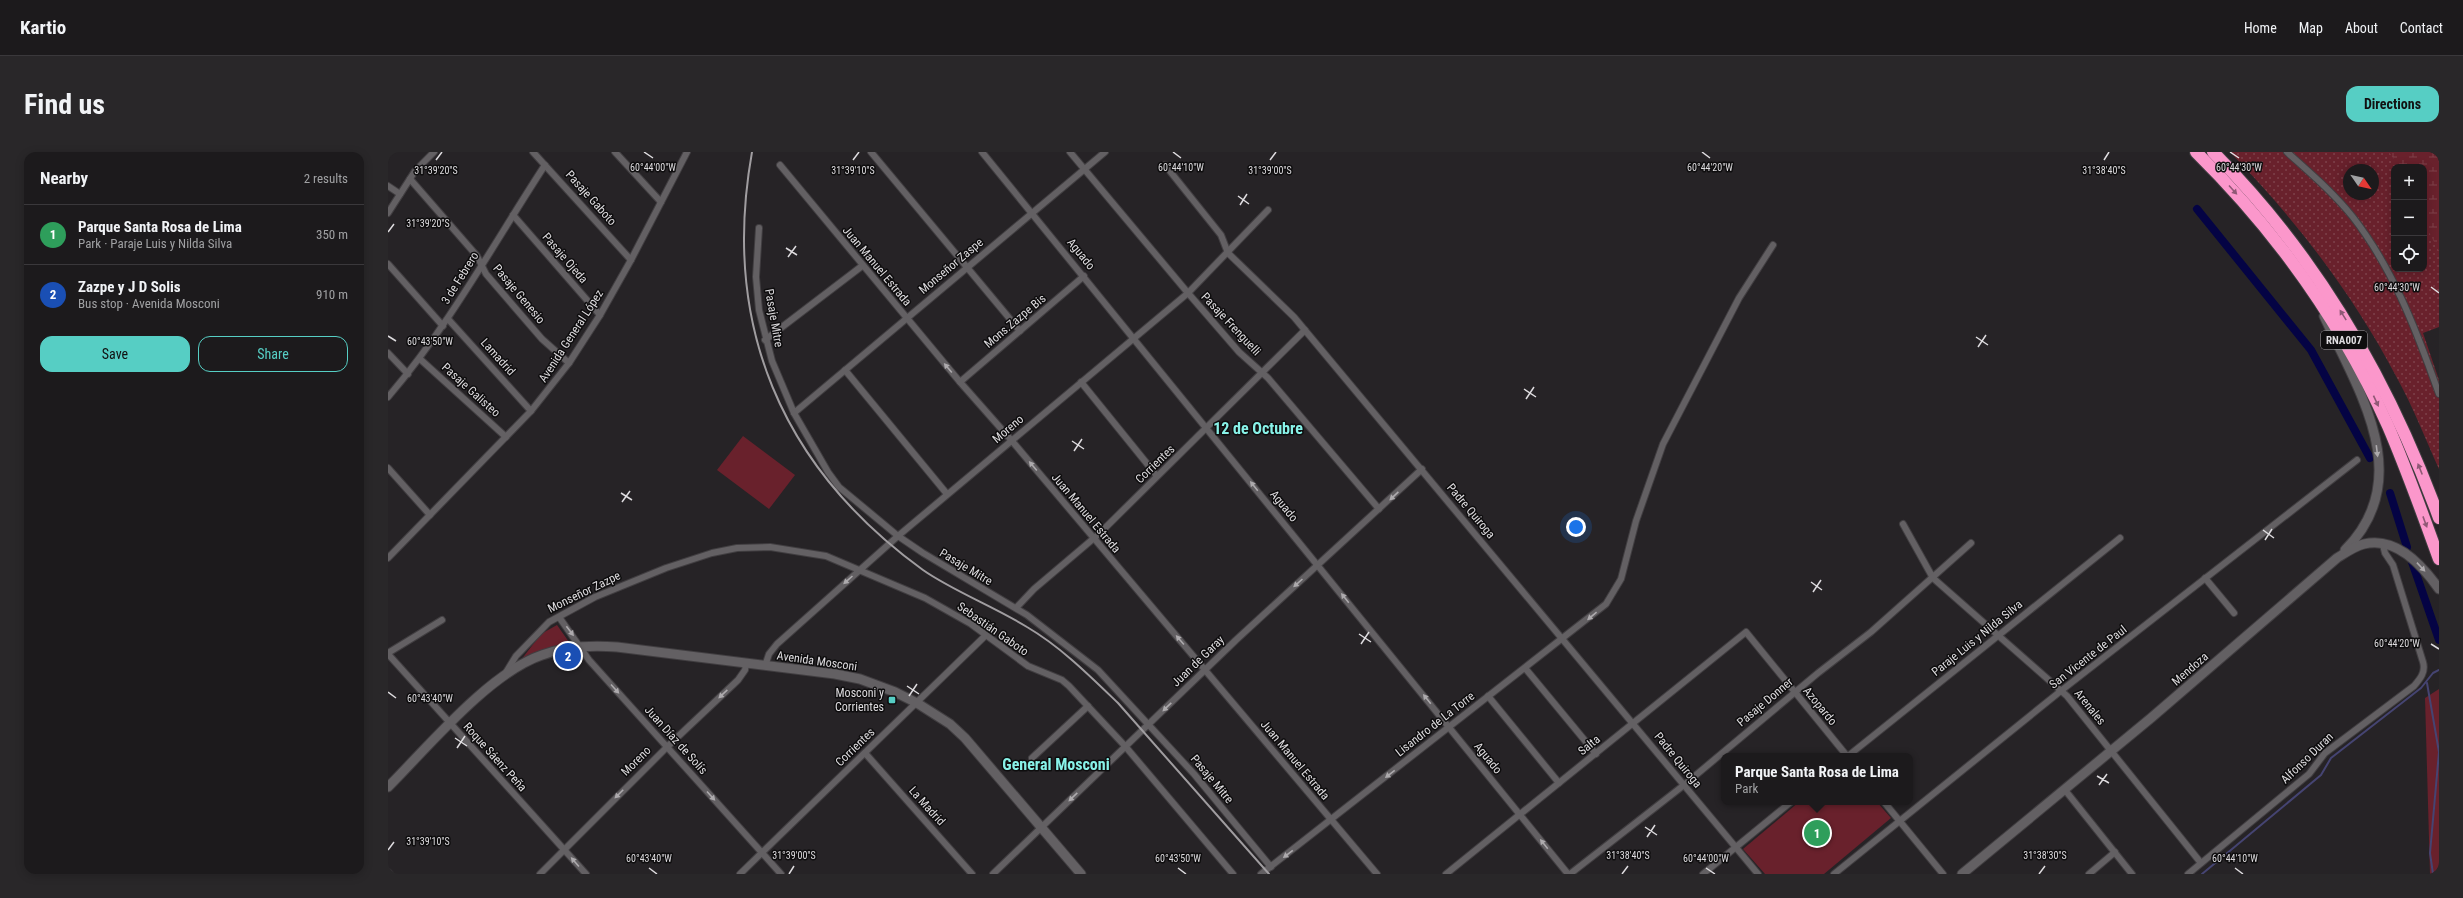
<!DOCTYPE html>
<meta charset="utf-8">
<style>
:root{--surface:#1c1a1c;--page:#292729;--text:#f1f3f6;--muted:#a0a1a3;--line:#3a383b;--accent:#56cec4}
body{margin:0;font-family:"Roboto Condensed",sans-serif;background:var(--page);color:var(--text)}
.controls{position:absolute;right:12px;top:12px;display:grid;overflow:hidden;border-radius:8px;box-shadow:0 2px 10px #0003}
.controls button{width:36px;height:36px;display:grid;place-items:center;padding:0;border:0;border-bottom:1px solid var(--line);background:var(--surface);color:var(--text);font:20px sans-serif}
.compass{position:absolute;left:1955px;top:12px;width:36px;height:36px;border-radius:50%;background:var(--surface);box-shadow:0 2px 10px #0003;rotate:124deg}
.you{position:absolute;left:1188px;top:375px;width:14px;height:14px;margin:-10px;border:3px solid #fff;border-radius:50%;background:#1a73e8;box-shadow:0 0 0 6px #1a73e833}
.badge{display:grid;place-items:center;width:26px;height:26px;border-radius:50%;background:var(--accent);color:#fff;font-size:13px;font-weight:700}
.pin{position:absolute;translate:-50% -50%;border:2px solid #fff;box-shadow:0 1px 4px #0006}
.popup{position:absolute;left:1333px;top:601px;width:192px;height:52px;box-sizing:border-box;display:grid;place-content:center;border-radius:8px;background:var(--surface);filter:drop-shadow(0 1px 3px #0005);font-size:13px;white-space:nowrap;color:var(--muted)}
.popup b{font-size:15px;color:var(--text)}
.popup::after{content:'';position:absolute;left:50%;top:100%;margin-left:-8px;border:8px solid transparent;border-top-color:var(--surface)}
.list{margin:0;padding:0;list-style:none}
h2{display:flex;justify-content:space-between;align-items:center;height:52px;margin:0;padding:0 16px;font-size:17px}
h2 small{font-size:13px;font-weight:400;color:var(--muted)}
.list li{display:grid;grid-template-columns:26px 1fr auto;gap:12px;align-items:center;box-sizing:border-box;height:60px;padding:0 16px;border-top:1px solid var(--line)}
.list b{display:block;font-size:15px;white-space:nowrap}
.list p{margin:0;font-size:13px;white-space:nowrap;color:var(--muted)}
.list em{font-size:13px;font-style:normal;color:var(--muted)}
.actions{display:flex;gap:8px;padding:12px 16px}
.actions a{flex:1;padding:9px 0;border:1px solid var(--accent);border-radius:12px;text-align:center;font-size:14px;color:var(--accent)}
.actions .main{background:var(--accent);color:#111}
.icon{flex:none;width:22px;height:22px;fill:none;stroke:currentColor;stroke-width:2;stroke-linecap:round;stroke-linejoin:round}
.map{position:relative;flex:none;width:2051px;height:722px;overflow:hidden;border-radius:12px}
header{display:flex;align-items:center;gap:24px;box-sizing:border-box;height:56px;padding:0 20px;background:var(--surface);border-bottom:1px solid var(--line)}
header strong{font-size:19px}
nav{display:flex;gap:22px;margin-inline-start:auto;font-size:14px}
.intro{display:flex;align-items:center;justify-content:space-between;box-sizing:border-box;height:96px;padding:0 24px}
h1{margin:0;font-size:28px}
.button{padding:10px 18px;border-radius:12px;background:var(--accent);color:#111;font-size:14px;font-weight:700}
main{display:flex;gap:24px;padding:0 24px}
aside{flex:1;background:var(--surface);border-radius:12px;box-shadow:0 2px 10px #0003}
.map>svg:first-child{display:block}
</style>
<header>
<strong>Kartio</strong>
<nav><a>Home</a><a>Map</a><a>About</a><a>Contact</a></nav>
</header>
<div class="intro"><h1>Find us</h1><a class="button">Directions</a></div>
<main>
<aside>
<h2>Nearby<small>2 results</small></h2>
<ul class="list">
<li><span class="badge" style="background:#2e9e5b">1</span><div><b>Parque Santa Rosa de Lima</b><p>Park · Paraje Luis y Nilda Silva</p></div><em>350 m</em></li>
<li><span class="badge" style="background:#1a4fb4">2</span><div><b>Zazpe y J D Solis</b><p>Bus stop · Avenida Mosconi</p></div><em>910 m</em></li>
</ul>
<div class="actions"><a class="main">Save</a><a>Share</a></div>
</aside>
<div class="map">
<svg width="2051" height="722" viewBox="0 0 2051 722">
<defs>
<pattern id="grass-dots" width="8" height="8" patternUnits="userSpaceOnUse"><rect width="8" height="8" fill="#69212c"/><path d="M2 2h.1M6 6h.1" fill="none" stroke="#7e414a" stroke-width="1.8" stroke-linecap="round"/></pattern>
<pattern id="wetland-marsh" width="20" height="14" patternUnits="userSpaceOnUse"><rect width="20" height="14" fill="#69212c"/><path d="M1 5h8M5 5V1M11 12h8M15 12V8" fill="none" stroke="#7e414a"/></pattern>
</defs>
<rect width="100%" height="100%" fill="#262326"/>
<!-- grass -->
<path fill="url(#grass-dots)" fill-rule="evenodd" d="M1842,0h209v175l-16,6 16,47v89c-14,-31 -26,-62 -42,-91 -44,-84 -101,-158 -167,-226zM2006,15h30v102h-30zM1961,18h24v24h-24z"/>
<!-- wetland -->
<polygon fill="url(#wetland-marsh)" points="2001,0 2051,0 2051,99 2036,71 2036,15 2011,15"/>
<!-- green -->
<g fill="#69212c">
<polygon points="355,284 407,323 381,357 329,318"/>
<polygon points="169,473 181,490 149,500 133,508 153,482"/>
<polygon points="2051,537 2051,722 2042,722 2037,546"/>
<polygon points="1411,650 1489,650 1503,666 1436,722 1377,722 1355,697"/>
</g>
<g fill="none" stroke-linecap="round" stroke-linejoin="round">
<!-- stream -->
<g stroke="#454472" stroke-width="2">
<polyline points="2039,531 2051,600 2042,701 2045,722"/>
<polyline points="1814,722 1933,623 1943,606 2033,536 2045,521 2051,518"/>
</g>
<!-- canal -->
<g stroke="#040344" stroke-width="8">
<polyline points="1809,57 1923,198 1982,306"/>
<polyline points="2002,341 2019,395"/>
<polyline points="2024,410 2051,488"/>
</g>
<!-- street casing -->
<g stroke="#413e41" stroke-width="8">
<g id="street">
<polyline points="145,0 243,108"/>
<polyline points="227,0 273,50"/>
<polyline points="483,0 632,179"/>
<polyline points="594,0 1180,722"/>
<polyline points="682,0 800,141 851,200 880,226 991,357"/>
<path d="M1899,0c22,20 46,40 65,64 41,52 65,116 87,178"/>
<polyline points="392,13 572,230 624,289 989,722"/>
<polyline points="777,13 833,83 840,101 906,165 1370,722"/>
<polyline points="22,27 89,104 98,122 154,187 181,211"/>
<polyline points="0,34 12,42"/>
<polyline points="0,61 27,19 46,0"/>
<polyline points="125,63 212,163"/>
<polyline points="371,76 368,125 371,158 384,209 406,261 440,320 451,335 510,384 535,401 639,463 710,518 806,622 883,715"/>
<polyline points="0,112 55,174"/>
<polyline points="60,167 143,259"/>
<polyline points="377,188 474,114"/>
<polyline points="0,201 20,222"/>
<polyline points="32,207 118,285"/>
<polyline points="457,218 559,342"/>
<polyline points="572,230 696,124"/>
<polyline points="693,230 769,324"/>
<path d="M0,245c61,-71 106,-154 157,-232"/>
<polyline points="406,261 717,0"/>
<polyline points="0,316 42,363"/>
<polyline points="1515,372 1545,426 1679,544 1813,711"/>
<polyline points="0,406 143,259 181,211 212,163 243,108 299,0"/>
<polyline points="1817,426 1846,461"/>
<polyline points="628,456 646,437 712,381 917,178"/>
<polyline points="171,465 201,508 393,722"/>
<polyline points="0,501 54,468"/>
<polyline points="0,502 198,722"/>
<polyline points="377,514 381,502 389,492 510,384 800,141 880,58"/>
<polyline points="1137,516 1208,602"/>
<polyline points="117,522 128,504 161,470 207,445 278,416 324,401 349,396 382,395 438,404 537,446 583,472 640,514 674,528 681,534 737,594 845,722"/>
<polyline points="1100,544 1171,631"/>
<polyline points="477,601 584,722"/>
<polyline points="1460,604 1732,386"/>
<polyline points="644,606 700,554"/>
<polyline points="1677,638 1744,722"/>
<polyline points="1496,650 1555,722"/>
<polyline points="0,720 2,722"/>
<polyline points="152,722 279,595 350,528 357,518 358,512"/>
<polyline points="352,722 597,484"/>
<polyline points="605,722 848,488 1034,317"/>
<polyline points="873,722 1218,452 1233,427 1248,369 1275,292 1351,146 1385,93"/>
<polyline points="1058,722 1358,480 1459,604"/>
<polyline points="1182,722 1296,633 1430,521 1483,480 1583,391"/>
<polyline points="1315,722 1403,650"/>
<polyline points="1446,722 1674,538 1969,308"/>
<polyline points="1701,722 1727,700"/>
<path d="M1800,722l121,-100 16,-21 89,-67c6,-7 12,-14 9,-24l-30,-97 -8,-12 -2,-8"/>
</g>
</g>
<!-- secondary casing -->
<g stroke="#413e41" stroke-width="11">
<g id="secondary">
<path d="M1936,164c34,74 93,162 21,234"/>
<path d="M0,635c40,-40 101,-114 154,-132 24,-9 49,-10 75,-8l218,27 25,5 35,13 22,11 33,21 15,14 116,136"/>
<path d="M1574,722l189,-156 186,-160c8,-5 18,-12 27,-14 33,-8 59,22 75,45"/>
</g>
</g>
<!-- highway casing -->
<g stroke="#413e41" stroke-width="14">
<g id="highway">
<path d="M1808,0c80,79 146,171 192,274 19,44 35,89 51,133"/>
<path d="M1825,0c103,103 176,229 226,366"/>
</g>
</g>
<!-- street -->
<use href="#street" stroke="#636063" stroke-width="6"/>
<!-- secondary -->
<use href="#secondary" stroke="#636063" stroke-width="9"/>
<!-- highway -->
<use href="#highway" stroke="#fb97cb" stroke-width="12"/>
<!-- rail -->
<path stroke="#a09da0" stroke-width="2" d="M364,0c-31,173 29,315 171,418 30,21 72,37 104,57 34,20 63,49 91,76l151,171"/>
</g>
<!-- one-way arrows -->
<defs><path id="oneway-solid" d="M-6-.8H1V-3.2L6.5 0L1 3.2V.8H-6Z"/></defs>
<g fill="#905976">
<use href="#oneway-solid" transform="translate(1845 38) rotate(48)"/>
<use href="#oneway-solid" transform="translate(1955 163) rotate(-122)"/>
<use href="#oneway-solid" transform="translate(1988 249) rotate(65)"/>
<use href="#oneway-solid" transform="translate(2032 317) rotate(-112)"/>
<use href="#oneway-solid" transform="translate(2037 370) rotate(70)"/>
</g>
<g fill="#adaaad">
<use href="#oneway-solid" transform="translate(560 216) rotate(-130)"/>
<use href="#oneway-solid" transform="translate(1989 299) rotate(83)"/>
<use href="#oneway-solid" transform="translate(645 314) rotate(-130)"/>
<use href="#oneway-solid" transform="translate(866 334) rotate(-129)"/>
<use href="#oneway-solid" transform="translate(1006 344) rotate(137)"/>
<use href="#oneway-solid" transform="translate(2033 415) rotate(47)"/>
<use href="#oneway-solid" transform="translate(460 428) rotate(138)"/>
<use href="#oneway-solid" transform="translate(910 431) rotate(138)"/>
<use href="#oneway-solid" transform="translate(957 446) rotate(-129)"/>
<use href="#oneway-solid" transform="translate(1204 464) rotate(140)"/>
<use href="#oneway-solid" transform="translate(182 479) rotate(53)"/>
<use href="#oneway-solid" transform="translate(792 488) rotate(-131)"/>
<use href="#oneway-solid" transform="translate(227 537) rotate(48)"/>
<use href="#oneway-solid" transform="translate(335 542) rotate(137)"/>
<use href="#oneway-solid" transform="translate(1039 547) rotate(-129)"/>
<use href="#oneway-solid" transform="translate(779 555) rotate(136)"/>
<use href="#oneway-solid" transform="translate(1002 622) rotate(142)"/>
<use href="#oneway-solid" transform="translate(231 642) rotate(135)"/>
<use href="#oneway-solid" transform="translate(323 644) rotate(48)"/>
<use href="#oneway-solid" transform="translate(685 645) rotate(136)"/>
<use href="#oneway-solid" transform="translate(1156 692) rotate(-129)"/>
<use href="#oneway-solid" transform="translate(900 702) rotate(143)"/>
<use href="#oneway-solid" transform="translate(187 710) rotate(-131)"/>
</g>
<!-- ticks -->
<path fill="none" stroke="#dedcdf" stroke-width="1.5" d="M256,0l9,6M785,0l8,6M1314,0l8,6M1842,0l9,6M48,8l6,-8M465,8l6,-8M882,8l6,-8M1716,8l5,-8M850,44l11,8M852,53l7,-11M0,80l6,-8M398,96l11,7M400,105l8,-11M2043,135l8,6M0,184l8,5M1588,185l12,8M1590,195l8,-12M1136,237l12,8M1138,247l8,-12M684,289l12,8M686,299l8,-12M233,341l11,7M234,350l8,-11M1875,378l11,8M1877,388l7,-11M1423,430l11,8M1425,440l8,-12M971,482l12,8M973,492l8,-12M2043,492l8,5M519,534l12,8M0,540l8,6M521,544l8,-12M67,586l12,8M69,596l8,-12M1709,624l12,7M1711,633l8,-11M1257,675l12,8M1259,685l8,-12M0,698l6,-8M261,716l8,6M790,716l8,6M1318,716l9,6M1847,716l8,6M401,722l5,-8M1234,722l6,-8M1651,722l6,-8"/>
<!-- markers -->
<rect fill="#56cec4" stroke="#0e0d0e" stroke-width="1.5" x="500" y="544" width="8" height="8" rx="2"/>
<g text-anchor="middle" stroke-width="3" stroke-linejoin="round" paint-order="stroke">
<!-- shield labels -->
<rect fill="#0e0d0e" stroke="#a09ea0" stroke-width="1" x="1933" y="179" width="46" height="18" rx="3"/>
<g font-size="11" font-weight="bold" fill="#dedcdf">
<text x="1956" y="192">RNA007</text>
</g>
<!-- street labels -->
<g font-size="12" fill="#dedcdf" stroke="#0e0d0e">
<text transform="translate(203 46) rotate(48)" y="4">Pasaje Gaboto</text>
<text transform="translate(693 102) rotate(51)" y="4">Aguado</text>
<text transform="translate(177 106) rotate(49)" y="4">Pasaje Ojeda</text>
<text transform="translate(489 114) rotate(50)" y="4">Juan Manuel Estrada</text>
<text transform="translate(563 114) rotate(-40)" y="4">Monseñor Zaspe</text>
<text transform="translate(72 126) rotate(-58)" y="4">3 de Febrero</text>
<text transform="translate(131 142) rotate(50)" y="4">Pasaje Genesio</text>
<text transform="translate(386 166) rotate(80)" y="4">Pasaje Mitre</text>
<text transform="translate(627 169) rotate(-40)" y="4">Mons.Zazpe Bis</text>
<text transform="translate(843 172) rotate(47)" y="4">Pasaje Frenguelli</text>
<text transform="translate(183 184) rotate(-57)" y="4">Avenida General López</text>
<text transform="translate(110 205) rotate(48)" y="4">Lamadrid</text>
<text transform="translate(83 238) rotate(42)" y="4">Pasaje Galisteo</text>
<text transform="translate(620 277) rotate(-40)" y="4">Moreno</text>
<text transform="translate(767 312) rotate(-44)" y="4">Corrientes</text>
<text transform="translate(896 354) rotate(51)" y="4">Aguado</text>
<text transform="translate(1083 359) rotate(50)" y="4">Padre Quiroga</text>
<text transform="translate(698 361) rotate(50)" y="4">Juan Manuel Estrada</text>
<text transform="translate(578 415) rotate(31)" y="4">Pasaje Mitre</text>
<text transform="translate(196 440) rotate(-26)" y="4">Monseñor Zazpe</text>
<text transform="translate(605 477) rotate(35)" y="4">Sebastián Gaboto</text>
<text transform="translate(1589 486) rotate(-39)" y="4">Paraje Luis y Nilda Silva</text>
<text transform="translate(1700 505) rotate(-38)" y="4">San Vicente de Paul</text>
<text transform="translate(429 509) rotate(8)" y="4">Avenida Mosconi</text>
<text transform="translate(810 509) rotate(-44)" y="4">Juan de Garay</text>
<text transform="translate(1802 517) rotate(-41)" y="4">Mendoza</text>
<text transform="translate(1377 550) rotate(-40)" y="4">Pasaje Donner</text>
<text transform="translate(1432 554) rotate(51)" y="4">Azopardo</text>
<text transform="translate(1702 555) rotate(51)" y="4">Arenales</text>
<text transform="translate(1047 572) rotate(-38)" y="4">Lisandro de La Torre</text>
<text transform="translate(288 588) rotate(48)" y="4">Juan Díaz de Solís</text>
<text transform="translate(1201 593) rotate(-39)" y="4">Salta</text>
<text transform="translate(467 595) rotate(-44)" y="4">Corrientes</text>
<text transform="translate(107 605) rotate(48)" y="4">Roque Sáenz Peña</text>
<text transform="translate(1100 606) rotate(51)" y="4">Aguado</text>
<text transform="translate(1919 606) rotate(-44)" y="4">Alfonso Duran</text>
<text transform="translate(907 608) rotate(50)" y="4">Juan Manuel Estrada</text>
<text transform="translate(1290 608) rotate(51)" y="4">Padre Quiroga</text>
<text transform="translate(248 609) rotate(-45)" y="4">Moreno</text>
<text transform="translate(824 627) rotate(50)" y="4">Pasaje Mitre</text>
<text transform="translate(539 654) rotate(48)" y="4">La Madrid</text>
</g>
<!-- poi labels -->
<g font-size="12" fill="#dedcdf" stroke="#0e0d0e" text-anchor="end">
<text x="496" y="545">Mosconi y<tspan x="496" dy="14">Corrientes</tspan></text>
</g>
<!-- district labels -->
<g font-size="16" font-weight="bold" fill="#88f2e8" stroke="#0e0d0e">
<text x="870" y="282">12 de Octubre</text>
<text x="668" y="618">General Mosconi</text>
</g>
</g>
<g font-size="10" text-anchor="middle" fill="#dedcdf" stroke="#0e0d0e" stroke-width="3" stroke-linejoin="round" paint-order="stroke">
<text x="265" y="19">60°44'00"W</text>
<text x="793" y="19">60°44'10"W</text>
<text x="1322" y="19">60°44'20"W</text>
<text x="1851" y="19">60°44'30"W</text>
<text x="48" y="22">31°39'20"S</text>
<text x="465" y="22">31°39'10"S</text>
<text x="882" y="22">31°39'00"S</text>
<text x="1716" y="22">31°38'40"S</text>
<text x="40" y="75">31°39'20"S</text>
<text x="2009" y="139">60°44'30"W</text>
<text x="42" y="193">60°43'50"W</text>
<text x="2009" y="495">60°44'20"W</text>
<text x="42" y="550">60°43'40"W</text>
<text x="40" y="693">31°39'10"S</text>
<text x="406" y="707">31°39'00"S</text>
<text x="1240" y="707">31°38'40"S</text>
<text x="1657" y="707">31°38'30"S</text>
<text x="261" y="710">60°43'40"W</text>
<text x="790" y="710">60°43'50"W</text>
<text x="1318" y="710">60°44'00"W</text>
<text x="1847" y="710">60°44'10"W</text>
</g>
</svg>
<div class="controls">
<button>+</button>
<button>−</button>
<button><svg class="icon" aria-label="locate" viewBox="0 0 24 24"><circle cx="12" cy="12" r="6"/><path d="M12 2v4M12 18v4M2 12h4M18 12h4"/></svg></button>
</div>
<svg class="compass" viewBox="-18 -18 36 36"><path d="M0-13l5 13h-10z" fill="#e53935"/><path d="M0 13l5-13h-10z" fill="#a0a1a3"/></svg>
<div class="you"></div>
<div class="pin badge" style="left:1429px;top:681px;background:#2e9e5b">1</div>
<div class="popup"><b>Parque Santa Rosa de Lima</b>Park</div>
<div class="pin badge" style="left:180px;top:504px;background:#1a4fb4">2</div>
</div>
</main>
